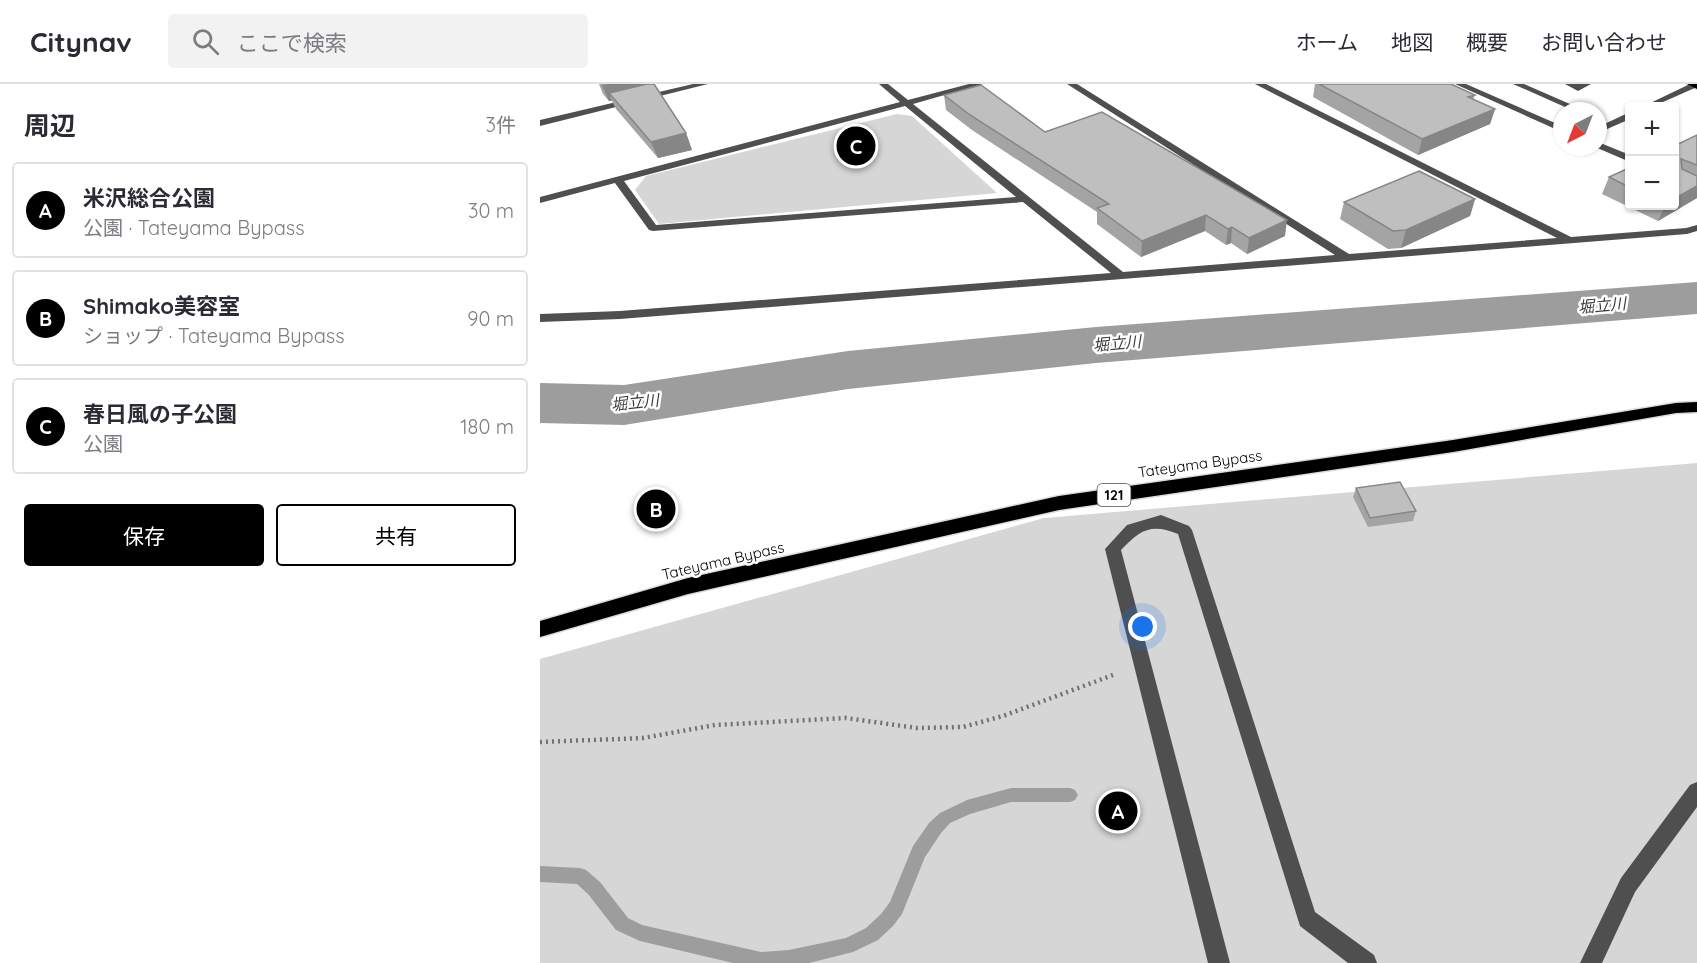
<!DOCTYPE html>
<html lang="ja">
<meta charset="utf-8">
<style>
:root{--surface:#fff;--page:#f2f2f3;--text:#2b2b33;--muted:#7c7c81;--line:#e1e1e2;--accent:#000}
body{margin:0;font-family:Quicksand,"Noto Sans JP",sans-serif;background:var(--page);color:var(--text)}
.controls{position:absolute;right:18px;top:18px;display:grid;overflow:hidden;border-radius:6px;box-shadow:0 2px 4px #0004}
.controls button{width:54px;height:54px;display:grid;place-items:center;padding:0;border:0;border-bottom:2px solid var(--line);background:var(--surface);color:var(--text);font:30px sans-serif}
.compass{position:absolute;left:1013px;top:18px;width:54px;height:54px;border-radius:50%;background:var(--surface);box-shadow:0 2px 4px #0004;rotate:222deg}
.you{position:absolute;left:603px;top:543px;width:21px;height:21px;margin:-15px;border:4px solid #fff;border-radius:50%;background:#1a73e8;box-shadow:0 0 0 9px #1a73e833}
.badge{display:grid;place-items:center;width:39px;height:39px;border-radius:50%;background:var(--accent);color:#fff;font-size:20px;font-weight:700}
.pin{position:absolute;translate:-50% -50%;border:3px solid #fff;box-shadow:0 2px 6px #0006}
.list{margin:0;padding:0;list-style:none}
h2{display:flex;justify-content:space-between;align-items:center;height:78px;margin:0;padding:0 24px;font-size:26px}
h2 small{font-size:20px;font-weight:400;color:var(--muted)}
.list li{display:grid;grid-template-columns:39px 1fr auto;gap:18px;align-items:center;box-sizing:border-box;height:96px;margin:0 12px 12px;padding:0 12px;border:2px solid var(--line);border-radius:6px}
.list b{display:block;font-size:22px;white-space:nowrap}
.list p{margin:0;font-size:20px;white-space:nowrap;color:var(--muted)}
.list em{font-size:20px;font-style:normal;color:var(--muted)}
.actions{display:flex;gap:12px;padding:18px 24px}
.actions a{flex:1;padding:14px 0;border:2px solid var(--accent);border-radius:6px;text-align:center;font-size:21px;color:var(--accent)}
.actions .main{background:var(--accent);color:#fff}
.icon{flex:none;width:33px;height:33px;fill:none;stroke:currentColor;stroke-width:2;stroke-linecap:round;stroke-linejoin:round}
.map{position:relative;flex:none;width:1157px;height:879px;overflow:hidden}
header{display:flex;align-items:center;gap:36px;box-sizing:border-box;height:84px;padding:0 30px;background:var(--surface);border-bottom:2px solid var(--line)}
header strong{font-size:28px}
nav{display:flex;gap:33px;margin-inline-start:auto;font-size:21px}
.search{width:420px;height:54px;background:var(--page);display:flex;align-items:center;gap:15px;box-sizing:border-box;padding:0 21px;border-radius:6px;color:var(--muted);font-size:22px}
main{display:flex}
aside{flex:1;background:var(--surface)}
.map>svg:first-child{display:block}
</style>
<header>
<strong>Citynav</strong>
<div class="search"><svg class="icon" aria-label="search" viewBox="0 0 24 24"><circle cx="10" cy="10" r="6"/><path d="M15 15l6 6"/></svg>ここで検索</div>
<nav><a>ホーム</a><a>地図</a><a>概要</a><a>お問い合わせ</a></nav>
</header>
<main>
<aside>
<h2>周辺<small>3件</small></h2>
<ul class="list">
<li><span class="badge">A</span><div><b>米沢総合公園</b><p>公園 · Tateyama Bypass</p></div><em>30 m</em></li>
<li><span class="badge">B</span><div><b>Shimako美容室</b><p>ショップ · Tateyama Bypass</p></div><em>90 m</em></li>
<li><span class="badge">C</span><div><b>春日風の子公園</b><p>公園</p></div><em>180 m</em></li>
</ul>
<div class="actions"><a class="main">保存</a><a>共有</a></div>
</aside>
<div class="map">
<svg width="1157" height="879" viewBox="0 0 1157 879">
<rect width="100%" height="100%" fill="#fff"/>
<!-- green -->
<g fill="#d6d6d6">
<polygon points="357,30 372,32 457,109 119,140 95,106 106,92"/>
<polygon points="1157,379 1157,879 0,879 0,575 504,434"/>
</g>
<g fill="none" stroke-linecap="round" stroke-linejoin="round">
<!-- stream -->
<polygon fill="#9d9d9d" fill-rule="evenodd" points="471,704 530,704 535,706 538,711 535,716 530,718 471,718 430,730 410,739 401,749 385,773 362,830 353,842 338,856 313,868 269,879 193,879 100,857 76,846 48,810 37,800 0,798 0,782 40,784 46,786 60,798 88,834 102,841 221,868 249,866 306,854 326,844 341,830 350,818 373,762 389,739 400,729 427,716"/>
<!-- river -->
<polygon fill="#9d9d9d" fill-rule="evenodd" points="1157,198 1157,230 556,279 308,305 84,341 0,339 0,299 84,301 308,267 556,243"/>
<!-- major casing -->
<g stroke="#dbdbdb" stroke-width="3">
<polygon id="major" points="1147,0 1157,0 1157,5"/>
</g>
<!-- highway casing -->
<g stroke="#dbdbdb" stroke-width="3">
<polygon id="highway" points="1157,318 1157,328 1136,329 913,368 519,426 148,510 0,553 0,537 148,494 519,412 913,356 1136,319"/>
</g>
<!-- path -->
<polyline stroke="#717171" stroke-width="4.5" stroke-dasharray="2 4" stroke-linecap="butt" points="0,658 103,654 175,641 306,634 377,644 423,643 463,632 573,591"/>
<!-- minor -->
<g fill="#4f4f4f" fill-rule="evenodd">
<polygon points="153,0 168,0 0,42 0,36"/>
<path d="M339,0h9l20,16 61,-16h14l-70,20 210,168 212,-17 -268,-171h10l272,170 208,-16 -302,-154h11l305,153 115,-9 11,-3v6l-10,3 -1067,85 -80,3v-8l80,-3 491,-38 -88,-71 -370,29 -4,-1 -34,-47 -75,20v-6l360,-95zM365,22l111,91 -360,28 -32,-44z"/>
<polygon points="915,0 926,0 1022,42 1022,48"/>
<polygon points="973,0 984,0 1046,27 1034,27"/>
<polygon points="1025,0 1051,0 1038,7"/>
<polygon points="1150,0 1157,0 1157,3 1114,22 1104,22"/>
<polygon points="1090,28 1090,35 1058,49 1058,43"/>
<polygon points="1058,58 1090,71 1090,78 1055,63 1058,63"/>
<path d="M621,431l28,11 3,4 123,382 59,43 3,8h-29l-48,-37 -122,-392c-27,-11 -38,-4 -57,16l109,413h-22l-103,-414 22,-24z"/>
<polygon points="1157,698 1157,723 1095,808 1062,879 1040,879 1081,794 1150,701"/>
</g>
<!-- major -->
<use href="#major" fill="#000" fill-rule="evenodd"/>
<!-- highway -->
<use href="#highway" fill="#000" fill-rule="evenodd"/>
</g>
<!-- wall -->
<g fill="#a4a4a4">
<polygon points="59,0 114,0 146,49 152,66 118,74 76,25 72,17 69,17 63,10"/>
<polygon points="775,0 911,0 935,11 933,16 955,25 950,40 878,71 773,13"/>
<polygon points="404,11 505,48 745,152 707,170 691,159 686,161 665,147 601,173 557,140 557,128 432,46 406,26"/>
<polygon points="1157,51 1157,114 1118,137 1062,110 1069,93 1089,84 1089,122 1134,122 1134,62"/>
<polygon points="935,115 930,132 861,164 848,165 800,135 804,118"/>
<polygon points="816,404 876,427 873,437 828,443 813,413"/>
</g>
<!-- shaded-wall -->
<g fill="#868686">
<polygon points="68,0 112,0 69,9 72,17 69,17 62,1"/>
<polygon points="955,25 950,40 878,71 882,55"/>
<polygon points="146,49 152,66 118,74 111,58"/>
<polygon points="1157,102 1157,114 1118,137 1125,122 1134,122 1134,115"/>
<polygon points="935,115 930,132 861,164 866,146"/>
<polygon points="666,131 665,147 601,173 602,157"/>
<polygon points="747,136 745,152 707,170 709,154"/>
<polygon points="692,143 691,159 686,161 688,145"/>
</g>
<!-- building -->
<g fill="#bfbfbf" stroke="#868686" stroke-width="1.5">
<polygon points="107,0 114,0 146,49 111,58 69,9"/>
<polygon points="779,0 911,0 935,11 928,13 955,25 882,55"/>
<polygon points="441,1 505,48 562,28 747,136 709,154 692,143 688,145 666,131 602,157 557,124 569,120 430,31 404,11"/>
<polygon points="1157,51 1157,81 1141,75 1142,85 1157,92 1157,102 1134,115 1134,62"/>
<polygon points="1089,84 1089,103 1069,93"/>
<polygon points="879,87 935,115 866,146 853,147 804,118"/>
<polygon points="860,398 876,427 830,434 816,404"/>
</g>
<g text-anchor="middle" stroke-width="5" stroke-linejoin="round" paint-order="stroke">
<!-- shield labels -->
<rect fill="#fff" stroke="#4c4c4c" stroke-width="1.5" x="557.5" y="400" width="33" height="22" rx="4.5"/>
<g font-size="14" font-weight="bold" fill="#000">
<text x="574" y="416">121</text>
</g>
<!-- street labels -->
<g font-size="15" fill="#000" stroke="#fff">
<text transform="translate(660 380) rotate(-8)" y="5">Tateyama Bypass</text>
<text transform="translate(183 477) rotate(-13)" y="5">Tateyama Bypass</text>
</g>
<!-- water labels -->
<g font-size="16" font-style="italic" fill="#3e3e3e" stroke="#fff">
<text transform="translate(1062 221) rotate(-5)" y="6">堀立川</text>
<text transform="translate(577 259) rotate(-5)" y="6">堀立川</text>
<text transform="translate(95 318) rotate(-6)" y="6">堀立川</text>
</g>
</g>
</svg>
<div class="controls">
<button>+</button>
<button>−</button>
</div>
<svg class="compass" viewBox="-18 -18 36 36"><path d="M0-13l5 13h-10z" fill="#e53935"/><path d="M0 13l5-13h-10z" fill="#7c7c81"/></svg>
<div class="you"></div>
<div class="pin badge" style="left:578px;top:727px">A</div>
<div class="pin badge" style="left:116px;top:425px">B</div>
<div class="pin badge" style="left:316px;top:62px">C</div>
</div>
</main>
